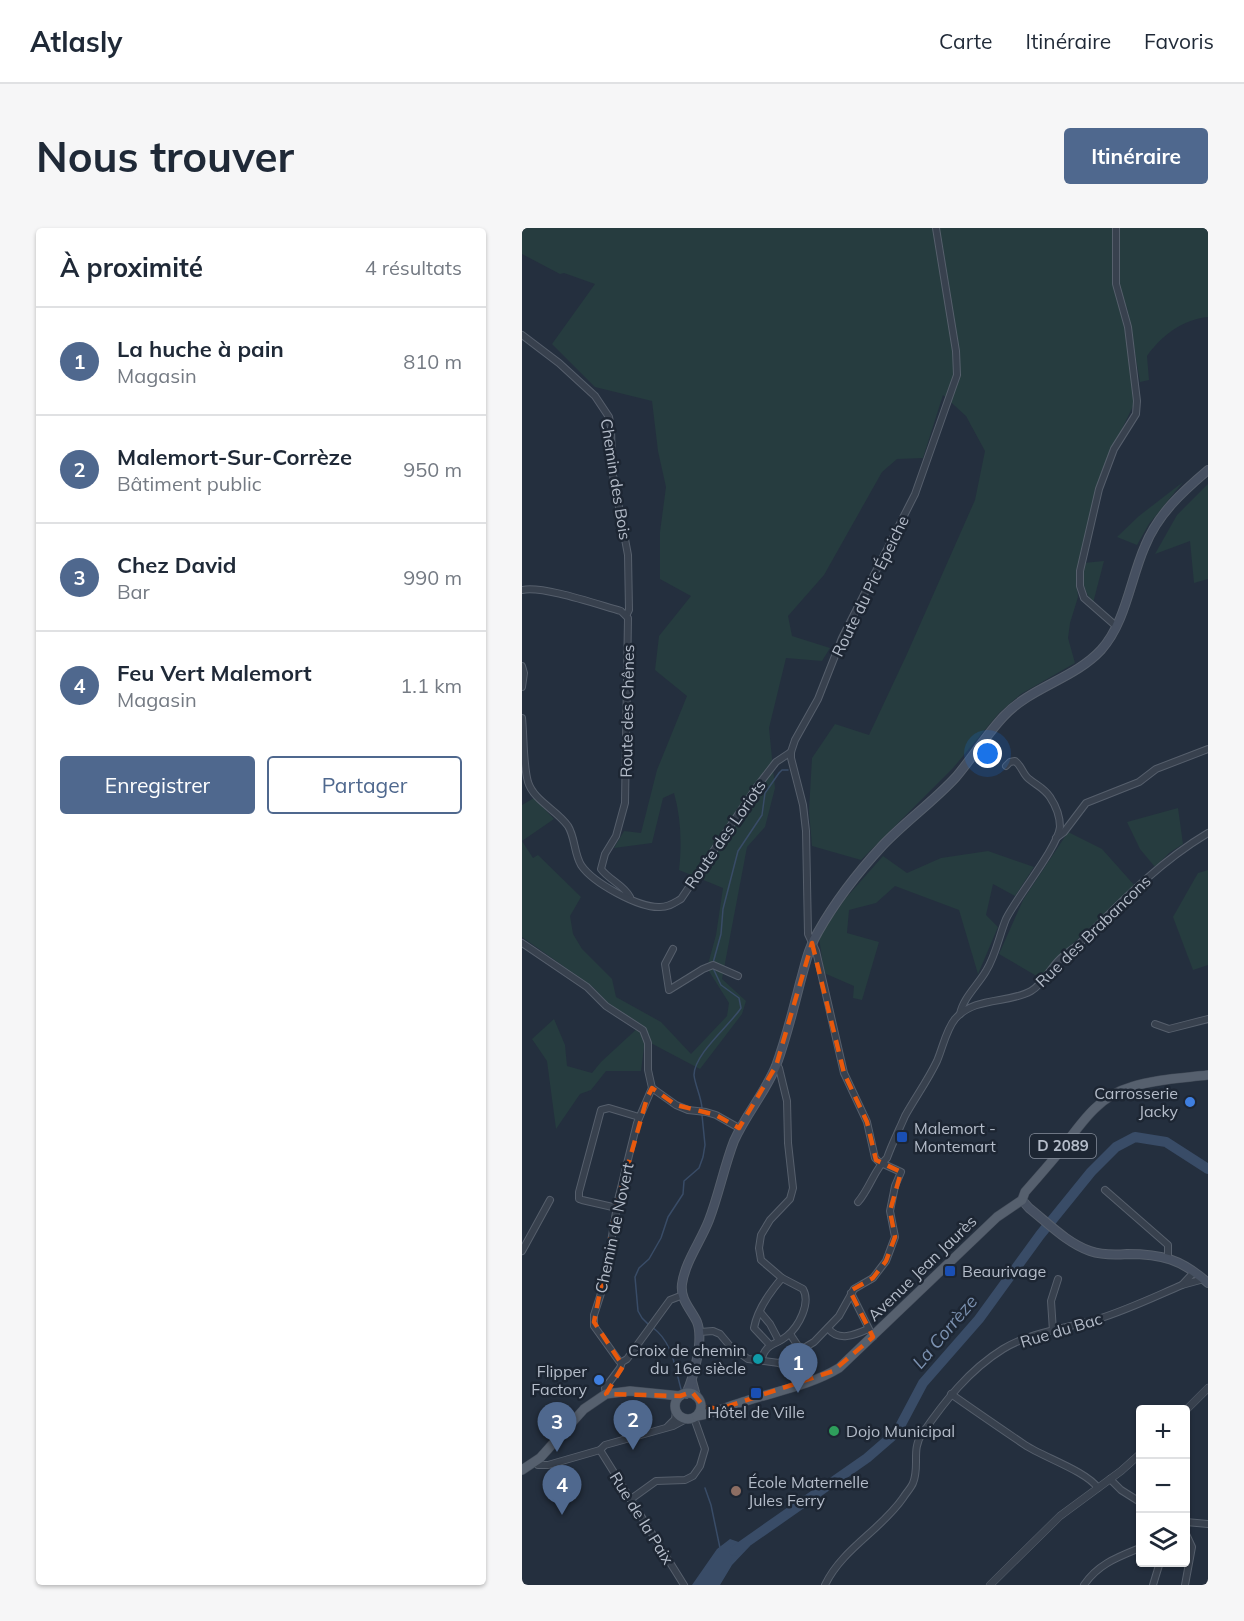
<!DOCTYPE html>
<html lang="fr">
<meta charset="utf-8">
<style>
:root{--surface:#fff;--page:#f6f6f7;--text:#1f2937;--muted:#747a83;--line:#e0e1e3;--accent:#4f688e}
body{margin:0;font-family:Mulish,sans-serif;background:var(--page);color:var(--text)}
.controls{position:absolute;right:18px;bottom:18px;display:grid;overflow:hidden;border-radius:6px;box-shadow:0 2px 4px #0004}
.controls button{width:54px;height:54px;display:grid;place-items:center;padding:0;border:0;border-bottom:2px solid var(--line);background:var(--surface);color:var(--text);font:30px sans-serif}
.you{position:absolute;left:466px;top:526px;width:21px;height:21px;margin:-15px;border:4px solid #fff;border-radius:50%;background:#1a73e8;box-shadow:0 0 0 9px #1a73e833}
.badge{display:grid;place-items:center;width:39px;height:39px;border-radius:50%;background:var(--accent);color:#fff;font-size:20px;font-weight:700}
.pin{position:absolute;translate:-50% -50px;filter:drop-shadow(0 2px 3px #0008)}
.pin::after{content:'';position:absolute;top:32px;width:21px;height:18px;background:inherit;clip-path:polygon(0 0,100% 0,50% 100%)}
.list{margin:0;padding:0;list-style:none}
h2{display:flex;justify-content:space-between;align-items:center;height:78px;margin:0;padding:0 24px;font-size:26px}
h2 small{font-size:20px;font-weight:400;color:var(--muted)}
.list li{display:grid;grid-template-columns:39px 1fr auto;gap:18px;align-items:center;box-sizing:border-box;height:108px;padding:0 24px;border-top:2px solid var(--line)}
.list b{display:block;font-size:22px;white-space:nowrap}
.list p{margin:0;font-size:20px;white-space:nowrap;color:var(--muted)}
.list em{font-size:20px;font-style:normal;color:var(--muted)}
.actions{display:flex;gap:12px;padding:18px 24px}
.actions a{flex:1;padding:14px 0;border:2px solid var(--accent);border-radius:6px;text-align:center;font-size:21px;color:var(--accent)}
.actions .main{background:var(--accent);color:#fff}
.icon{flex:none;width:33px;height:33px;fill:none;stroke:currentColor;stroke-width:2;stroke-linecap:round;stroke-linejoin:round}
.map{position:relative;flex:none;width:686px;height:1357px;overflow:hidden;border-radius:6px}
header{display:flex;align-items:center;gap:36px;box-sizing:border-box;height:84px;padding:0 30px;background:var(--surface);border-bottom:2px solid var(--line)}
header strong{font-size:28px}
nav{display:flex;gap:33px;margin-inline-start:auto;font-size:21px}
.intro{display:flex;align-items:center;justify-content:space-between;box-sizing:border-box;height:144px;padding:0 36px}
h1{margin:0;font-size:42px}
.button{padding:15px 27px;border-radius:6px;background:var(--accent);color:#fff;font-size:21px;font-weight:700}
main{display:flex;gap:36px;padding:0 36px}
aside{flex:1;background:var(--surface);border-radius:6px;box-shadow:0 2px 4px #0004}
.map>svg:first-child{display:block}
</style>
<header>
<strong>Atlasly</strong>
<nav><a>Carte</a><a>Itinéraire</a><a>Favoris</a></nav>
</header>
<div class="intro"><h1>Nous trouver</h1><a class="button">Itinéraire</a></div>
<main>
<aside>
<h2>À proximité<small>4 résultats</small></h2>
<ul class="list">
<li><span class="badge">1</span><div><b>La huche à pain</b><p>Magasin</p></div><em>810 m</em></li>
<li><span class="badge">2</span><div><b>Malemort-Sur-Corrèze</b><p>Bâtiment public</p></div><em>950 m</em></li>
<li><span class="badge">3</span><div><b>Chez David</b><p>Bar</p></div><em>990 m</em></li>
<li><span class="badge">4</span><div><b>Feu Vert Malemort</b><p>Magasin</p></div><em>1.1 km</em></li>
</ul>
<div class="actions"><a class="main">Enregistrer</a><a>Partager</a></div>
</aside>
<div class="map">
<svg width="686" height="1357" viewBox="0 0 686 1357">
<rect width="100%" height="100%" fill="#242f3e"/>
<!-- green -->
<g fill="#263c3f">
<path d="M0,0h686v89c-25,2 -47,19 -61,39l2,24 -9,2 -13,-76 7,98 -26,54 -15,43 -17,72 2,24 -8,26 -2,15 7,25 -54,31 -22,19 -46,55 -92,92 -49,-14 -3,-35 3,-53 23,-34 34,11 38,-81 68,-154 10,-49 -19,-35 -23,-21 -20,63 -26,1 -15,13 -58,103 -36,41 4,20 38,12 -8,13 -36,-3 -17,70 6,60 -10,39 -18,20 -25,132 24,22 -4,13 -42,55 -55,-29 -4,31h-35l-15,19 -11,4 -24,35 -9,-68 -15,-22 22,-20 11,26 2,21 25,7 9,-11 40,-37 -33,-22 -15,-16 -71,-50v-132l12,-7 20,21 -32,22 11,17 5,-3 43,42 -11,19 3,18 9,15 30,30 4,18 45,25 30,32 36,-38 2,-13 -22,-35 9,-33 7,-47 -44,-18c3,-26 2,-52 -5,-77l-11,5 -11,45 -38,5 10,-17 17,2 16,-63 30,-74 -32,-26 4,-34 32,-40 -31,-17v-47l6,-45 -8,-36 -6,-50 -57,-14 -43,-43 43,-60 -31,-11 -4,1 -38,-20z"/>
<polygon points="661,254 627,296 615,317 595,309 617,288"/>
<polygon points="686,256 686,351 672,355 668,313 633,326 655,287"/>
<path d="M582,333l-11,42c-10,-13 -12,-24 -10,-40z"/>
<polygon points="656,580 661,616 647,625 633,639 618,621 605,594"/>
<polygon points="546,604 580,621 613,658 535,730 518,750 477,726 501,672"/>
<polygon points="466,623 512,639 493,668 471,656 464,687 476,699 456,746 437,682 373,658 354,675 327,682 325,705 357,714 340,772 331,770 332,758 302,745 297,709 323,671 361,628 385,645 419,630"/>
<polygon points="686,642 686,737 671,742 651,689 676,645"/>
</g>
<!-- water -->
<polygon fill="#394c67" points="208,1311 228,1318 210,1337 198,1357 170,1357 195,1321"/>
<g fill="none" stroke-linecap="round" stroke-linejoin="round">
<!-- stream -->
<g stroke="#394c67" stroke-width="1.5">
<polyline points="191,735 199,706 201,681 216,623 240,587 243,565 257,545 260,542 266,542"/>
<path d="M180,880c-1,-12 -7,-23 -8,-33 0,-21 36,-50 47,-67l-2,-10 -18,-13 -8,-17"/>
<polyline points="126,1096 120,1090 116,1083 113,1049 117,1040 127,1031 139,1010 146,989 161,966 162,953 177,940 181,929 183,917 180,887"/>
<path d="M130,1099c21,15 23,41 29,62"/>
<polyline points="183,1260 189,1277 198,1320"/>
</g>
<!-- river -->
<polyline stroke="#394c67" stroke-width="10" points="212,1323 345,1230 375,1204 401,1155 457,1091 518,1007 569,944 594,919 613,909 644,914 686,941"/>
<!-- minor casing -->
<g stroke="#565f6c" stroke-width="8">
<g id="minor">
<polyline points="594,0 594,56 606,99 615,173 614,186 592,221 577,261 558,343 558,358 562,370 594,398"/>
<polyline points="0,107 37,135 73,168 87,189 89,199 90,242 106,327 107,382 105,386"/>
<path d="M0,362c20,-5 77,15 99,21l7,7 -3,185 -9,33 -11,18 -4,15c8,11 23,16 29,28"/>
<polyline points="0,438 2,445 0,459"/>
<path d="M0,490c2,19 1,46 6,64 6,19 29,28 40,44 7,11 6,27 13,39 12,18 58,43 79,42 9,0 14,-4 21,-8l75,-111 20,-26 15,-10"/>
<polyline points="534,610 542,604 564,575 617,554 634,541 686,521"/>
<polyline points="0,715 65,759 84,778 121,802 126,815 126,842 130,860 154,877 166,882 184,884 194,887 217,900"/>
<polyline points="151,721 143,736 147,762 181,741 191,737 216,748"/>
<path d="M438,786c3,-16 18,-29 26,-43 10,-16 13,-35 20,-52 10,-21 52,-72 54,-92 0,-10 -4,-21 -10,-30 -6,-9 -14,-12 -21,-18 -6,-4 -7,-13 -14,-18l-5,1 -4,4"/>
<polyline points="633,796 647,801 686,791"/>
<polyline points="583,962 646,1017 646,1029"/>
<path d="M336,974c12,-14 17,-34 29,-44 5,-14 12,-28 18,-42 10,-18 23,-36 32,-55 6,-14 9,-31 18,-42 20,-23 53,-15 76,-28 12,-7 18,-21 28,-31 6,-6 14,-11 21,-17 40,-40 79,-81 128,-110"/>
<polyline points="95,980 60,972 57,971 57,964 79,882 87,880 117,889"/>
<polyline points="0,1023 28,972"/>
<polyline points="672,1044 660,1057 682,1051"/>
<polyline points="329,1065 351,1109"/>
<polyline points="238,1084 248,1096 257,1113"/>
<path d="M306,1100c10,14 27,7 40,1"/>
<polyline points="531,1103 529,1073 536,1051"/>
<polyline points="178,1104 191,1103 198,1106 208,1118 226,1131 257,1135 286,1148 288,1153"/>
<polyline points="268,1106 276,1118 283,1120"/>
<path d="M248,1117l-16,-17c3,-17 16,-36 28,-50"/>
<path d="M239,1133c5,-19 14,-15 26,-25 12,-10 24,-33 16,-47l-21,-11 -21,-18 -2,-12 2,-13 9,-15 20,-21 3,-11 -5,-45 -1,-42 -8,-33 -3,-2"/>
<polyline points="100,1134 97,1133 72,1098 72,1087 82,1056 96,972 115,895 130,860"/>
<polyline points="257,1135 292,1114 317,1088 332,1061 351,1050 364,1033 373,1009 368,983 373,958 379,944 357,934 353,930 345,894 322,845 294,723 286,706 284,603 281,577 269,530 269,524 273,512 296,471 320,410 393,266 435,147 434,123 414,0"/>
<polyline points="84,1166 83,1160 98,1140 100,1134 105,1131 148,1072 161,1067"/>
<path d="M429,1166c24,17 49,34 74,51 18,12 61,26 73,43"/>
<polyline points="146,1198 153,1191 154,1183"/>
<polyline points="78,1222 162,1357"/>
<polyline points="16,1237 26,1237 78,1222 83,1217 151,1198 164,1191"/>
<polyline points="588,1251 599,1262 618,1274"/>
<polyline points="109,1271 134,1253 163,1252 171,1248 178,1238 183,1221 172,1190"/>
<polyline points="664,1294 686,1296"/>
<path d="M303,1357c17,-36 56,-55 78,-87 3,-5 8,-10 10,-15 7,-16 -2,-34 9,-49 22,-32 47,-64 81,-85 28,-17 64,-21 95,-30 29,-9 56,-22 84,-34"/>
<path d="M562,1357c14,-21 34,-28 56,-37"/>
<polyline points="631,1357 638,1334"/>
<polyline points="663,1357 670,1319 664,1306"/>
</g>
</g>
<!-- tertiary casing -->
<g stroke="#565f6c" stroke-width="8">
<g id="tertiary">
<polyline points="664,1182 686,1160"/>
<polyline points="468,1357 538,1288 599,1243 618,1226"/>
</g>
</g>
<!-- secondary casing -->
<g stroke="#565f6c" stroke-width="10">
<g id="secondary">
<path d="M500,972l7,8c19,15 38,35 61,43 12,4 25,4 37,3 35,0 54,5 81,29"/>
<polyline points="170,1153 174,1168"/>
<path d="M164,1166c8,-18 18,-54 11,-72 -6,-13 -17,-22 -15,-38 3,-22 19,-43 27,-64 10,-26 15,-53 25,-79 12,-27 31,-48 42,-75 10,-27 17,-55 24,-83 5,-17 8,-35 18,-51 18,-32 40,-60 65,-87 23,-24 51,-44 73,-68 17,-20 30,-42 48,-61 27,-29 70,-37 97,-66 25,-28 29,-70 44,-104 13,-32 37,-54 63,-76"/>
</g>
</g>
<!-- primary casing -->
<g stroke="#414a57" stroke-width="10">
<g id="primary">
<circle cx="166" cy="1178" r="13"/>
<path d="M175,1188c17,-3 32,-10 49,-15 31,-10 65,-16 93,-33l158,-151 25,-17 3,-8c12,-14 24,-27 36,-42 19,-25 37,-54 70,-63 24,-8 52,-9 77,-12"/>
<polyline points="0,1242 18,1230 62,1181 84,1166 108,1163 158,1168"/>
</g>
</g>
<!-- minor -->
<use href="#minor" stroke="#38414e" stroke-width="6"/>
<!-- tertiary -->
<use href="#tertiary" stroke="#38414e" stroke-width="7"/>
<!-- secondary -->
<use href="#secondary" stroke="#465061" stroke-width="8"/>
<!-- primary -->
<use href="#primary" stroke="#56606e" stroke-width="9"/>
</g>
<!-- marked area -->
<path fill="none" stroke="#e8590c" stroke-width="4.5" stroke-dasharray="12 8" stroke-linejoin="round" d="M290,715l32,130 23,49 9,38 25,12 -11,39 5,26 -9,24 -13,17 -23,13 23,46 -40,34 -113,38 -16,-2 -12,-15 -12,4 -74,-2 17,-28 -29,-44 24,-122 29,-102 5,-10 24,17 40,10 23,13 37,-62z"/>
<!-- markers -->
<g fill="#3f7fe0" stroke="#1d2633" stroke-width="2">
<circle cx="668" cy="874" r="6"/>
<circle cx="77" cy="1152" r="6"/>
</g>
<g fill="#1a4fb4" stroke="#1d2633" stroke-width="2">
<rect x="374" y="903" width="12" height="12" rx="3"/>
<rect x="422" y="1037" width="12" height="12" rx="3"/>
<rect x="228" y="1159" width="12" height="12" rx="3"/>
</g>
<circle fill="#0f9aa8" stroke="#1d2633" stroke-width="2" cx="236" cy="1131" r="6"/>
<circle fill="#2e9e5b" stroke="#1d2633" stroke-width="2" cx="312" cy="1203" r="6"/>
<circle fill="#8d6e63" stroke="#1d2633" stroke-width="2" cx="214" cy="1263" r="6"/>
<g text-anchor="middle" stroke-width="5" stroke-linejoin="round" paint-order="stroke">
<!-- shield labels -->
<rect fill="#1d2633" stroke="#878f9c" stroke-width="1.5" x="508" y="906" width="66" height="24" rx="4.5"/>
<g font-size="15" font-weight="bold" fill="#b4bcc9">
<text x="541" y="923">D 2089</text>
</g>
<!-- street labels -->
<g font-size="16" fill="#b4bcc9" stroke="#1d2633">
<text transform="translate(94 251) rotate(81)" y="6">Chemin des Bois</text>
<text transform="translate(348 358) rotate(-64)" y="6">Route du Pic Épeiche</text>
<text transform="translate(105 483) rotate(-89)" y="6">Route des Chênes</text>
<text transform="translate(203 606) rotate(-55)" y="6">Route des Loriots</text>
<text transform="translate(571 703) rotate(-44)" y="6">Rue des Brabancons</text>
<text transform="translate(92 1000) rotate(-78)" y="6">Chemin de Novert</text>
<text transform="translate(400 1040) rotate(-44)" y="6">Avenue Jean Jaurès</text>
<text transform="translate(539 1102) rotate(-17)" y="6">Rue du Bac</text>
<text transform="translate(120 1290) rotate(58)" y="6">Rue de la Paix</text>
</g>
<!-- poi labels -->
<g font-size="16" fill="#b4bcc9" stroke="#1d2633" text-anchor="start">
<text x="656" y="871" text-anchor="end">Carrosserie<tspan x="656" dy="18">Jacky</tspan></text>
<text x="392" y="906">Malemort -<tspan x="392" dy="18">Montemart</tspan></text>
<text x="440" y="1049">Beaurivage</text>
<text x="224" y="1128" text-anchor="end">Croix de chemin<tspan x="224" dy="18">du 16e siècle</tspan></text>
<text x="65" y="1149" text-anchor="end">Flipper<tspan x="65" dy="18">Factory</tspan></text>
<text x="234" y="1190" text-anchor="middle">Hôtel de Ville</text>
<text x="324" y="1209">Dojo Municipal</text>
<text x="226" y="1260">École Maternelle<tspan x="226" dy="18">Jules Ferry</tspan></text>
</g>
<!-- water labels -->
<g font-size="18" font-style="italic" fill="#7c92b1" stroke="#1d2633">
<text transform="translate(423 1104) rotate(-50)" y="6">La Corrèze</text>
</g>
</g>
</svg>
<div class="controls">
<button>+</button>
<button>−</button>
<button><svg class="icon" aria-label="layers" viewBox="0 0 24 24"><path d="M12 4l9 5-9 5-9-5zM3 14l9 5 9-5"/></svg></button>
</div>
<div class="you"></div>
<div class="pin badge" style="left:276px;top:1165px">1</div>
<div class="pin badge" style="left:111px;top:1222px">2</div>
<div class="pin badge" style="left:35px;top:1224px">3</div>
<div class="pin badge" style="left:40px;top:1287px">4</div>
</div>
</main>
